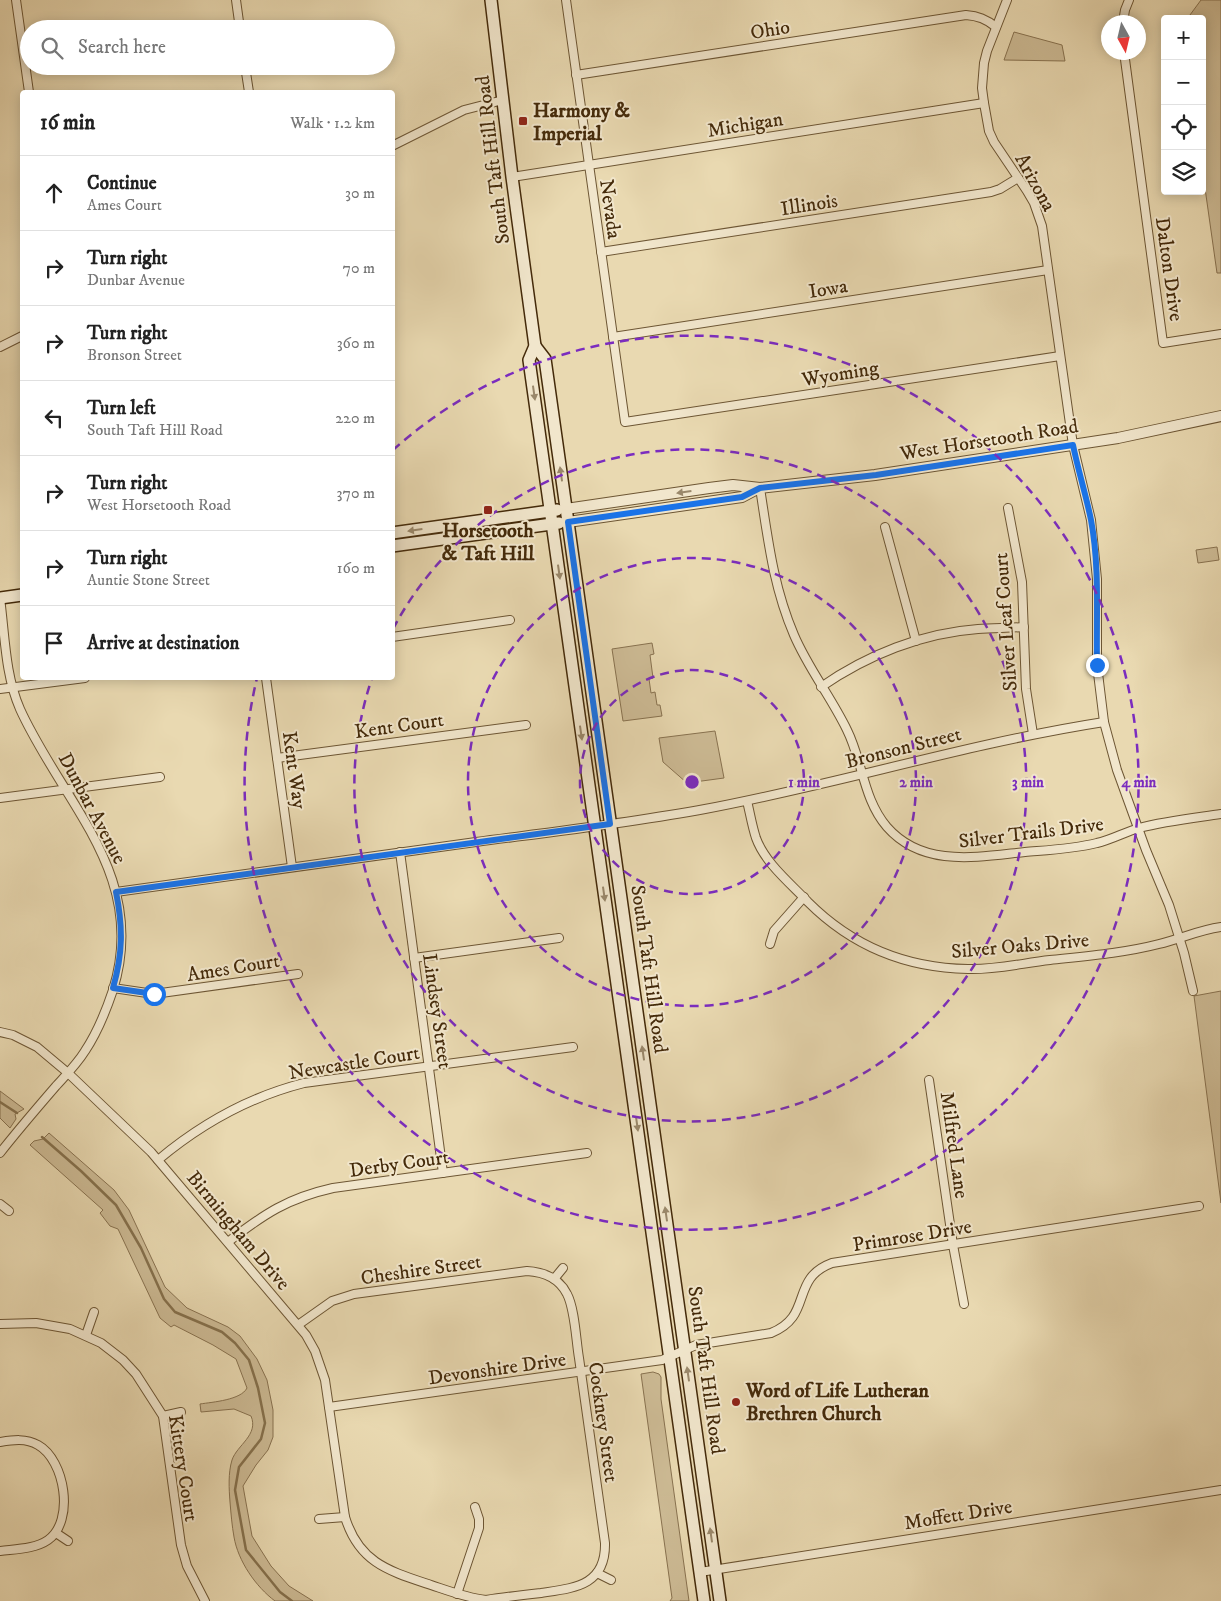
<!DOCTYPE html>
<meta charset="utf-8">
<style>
:root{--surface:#fff;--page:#f6f6f6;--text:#222;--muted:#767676;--line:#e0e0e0}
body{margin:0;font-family:"IM FELL DW Pica",serif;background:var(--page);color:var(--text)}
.controls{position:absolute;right:15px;top:15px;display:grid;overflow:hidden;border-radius:5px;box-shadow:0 2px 12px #0003}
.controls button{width:45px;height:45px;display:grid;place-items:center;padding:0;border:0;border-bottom:1px solid var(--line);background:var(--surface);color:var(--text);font:25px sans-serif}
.compass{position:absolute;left:1101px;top:15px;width:45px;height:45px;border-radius:50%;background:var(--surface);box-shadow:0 2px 12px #0003;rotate:172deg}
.stop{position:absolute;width:15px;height:15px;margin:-11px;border:4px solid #1a73e8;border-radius:50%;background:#fff}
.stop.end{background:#1a73e8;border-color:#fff;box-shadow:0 1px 5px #0008}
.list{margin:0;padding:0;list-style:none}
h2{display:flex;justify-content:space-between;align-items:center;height:65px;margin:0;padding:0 20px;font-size:21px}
h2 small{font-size:16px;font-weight:400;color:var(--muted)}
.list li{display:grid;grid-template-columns:32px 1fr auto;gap:15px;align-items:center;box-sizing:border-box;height:75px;padding:0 20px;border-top:1px solid var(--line)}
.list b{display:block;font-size:19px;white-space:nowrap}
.list p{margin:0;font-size:16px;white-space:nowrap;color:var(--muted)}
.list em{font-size:16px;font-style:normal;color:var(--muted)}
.icon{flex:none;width:28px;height:28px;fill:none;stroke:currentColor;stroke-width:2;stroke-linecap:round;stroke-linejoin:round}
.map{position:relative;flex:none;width:1221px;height:1601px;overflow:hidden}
.search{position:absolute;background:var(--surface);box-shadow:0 2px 12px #0003;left:20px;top:20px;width:375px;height:55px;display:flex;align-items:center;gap:12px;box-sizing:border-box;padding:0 18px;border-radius:28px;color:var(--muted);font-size:19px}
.panel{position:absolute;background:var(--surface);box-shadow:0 2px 12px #0003;left:20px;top:90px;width:375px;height:590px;border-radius:5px}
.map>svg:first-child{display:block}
</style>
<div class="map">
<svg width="1221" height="1601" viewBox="0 0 1221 1601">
<rect width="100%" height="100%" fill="#e9d9b1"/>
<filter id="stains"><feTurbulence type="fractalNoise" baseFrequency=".004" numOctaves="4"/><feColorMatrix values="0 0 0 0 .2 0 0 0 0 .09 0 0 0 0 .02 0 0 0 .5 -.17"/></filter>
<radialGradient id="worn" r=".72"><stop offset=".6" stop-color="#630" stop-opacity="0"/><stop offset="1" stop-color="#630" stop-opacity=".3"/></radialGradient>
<!-- green -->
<g fill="#cdbb95" stroke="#887250">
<polygon points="1201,0 1221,0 1221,273 1217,273 1202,167 1202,19 1187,19"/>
<polygon points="1014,32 1062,45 1065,61 1004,60"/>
<polygon points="1217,547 1219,560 1198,563 1196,550"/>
<polygon points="652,643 654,654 650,655 653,678 649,679 651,693 655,692 657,705 660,705 662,716 623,721 612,649"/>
<polygon points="715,731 724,778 687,783 663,762 659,738"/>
<polygon points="1221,991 1221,1203 1194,996"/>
<polygon points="0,1091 24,1109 15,1114 16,1119 10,1128 0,1118"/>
<path d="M49,1133l65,57 15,20 36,77 22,21 41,19 12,9 17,23 10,21 6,30v27l-5,13 -12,15 -13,21 9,50 19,30 18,20 24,15h-38c-19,-14 -37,-40 -41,-64 -2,-11 -3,-23 -4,-35 -1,-13 -2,-29 2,-42 5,-15 27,-25 19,-44l-17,-7 -33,3 -1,-8c13,-2 41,-4 47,-16l-11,-29 -23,-14 -39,-20 -3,2 -11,-9 -42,-89 -8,-3 -10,-13 3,-3 -73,-65 4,-4 9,-2z"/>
<polygon points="653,1372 659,1374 661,1377 661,1399 689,1601 670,1601 672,1598 641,1374"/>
</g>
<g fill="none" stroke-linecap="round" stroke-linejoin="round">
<!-- stream -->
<g stroke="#85704c" stroke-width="2.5">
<polyline points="0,1102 17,1113"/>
<polyline points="42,1137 81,1171 116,1205 141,1248 164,1299 175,1312 222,1332 235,1343 249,1360 258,1388 265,1423 261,1439 239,1467 235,1490 246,1550 280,1592 292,1601"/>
</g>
<!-- minor casing -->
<g stroke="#6d5634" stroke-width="10">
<g id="minor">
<polyline points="16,0 29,92"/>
<polyline points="236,0 240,29"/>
<polyline points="566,0 625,422 1060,356"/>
<polyline points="1007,0 987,51 984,63 982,88 984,103 989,131 994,142 1027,191 1034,203 1042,226 1073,445 1091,520 1097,579 1097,665 1104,722 1117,770 1146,850 1169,905 1184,953 1193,991"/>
<polyline points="1123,22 1125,10 1129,0"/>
<polyline points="1124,52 1163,343 1221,334"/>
<polyline points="245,66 249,92"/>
<path d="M576,75l390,-60c12,1 20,4 30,12"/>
<polyline points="392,146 464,110 503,100"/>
<polyline points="512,177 984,103"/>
<polyline points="601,252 991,192 1000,189 1018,178"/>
<polyline points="613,337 1048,270"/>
<polyline points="0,347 22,336"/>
<path d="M760,488c8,51 13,98 34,147 14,33 37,62 53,95 16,32 16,69 40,97 36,41 90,30 138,25 24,-2 48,-3 72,-9 14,-3 28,-11 42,-15 27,-7 55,-10 82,-14"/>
<polyline points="1008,508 1022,582 1026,689 1033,734"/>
<polyline points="885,527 916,641"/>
<polyline points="392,637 510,620"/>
<polyline points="266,678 292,867"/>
<path d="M821,687c46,-32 101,-54 157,-58 15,-1 31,-1 46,-2"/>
<polyline points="0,689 85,678"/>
<polyline points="277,758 526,725"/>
<polyline points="0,798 160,777"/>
<path d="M747,801c3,12 5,25 9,37 9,25 34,45 52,64 44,44 98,66 160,67 27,1 55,-6 82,-9 37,-4 74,-7 109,-16 21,-5 40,-14 62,-17"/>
<polyline points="400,852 443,1173"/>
<path d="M116,892c120,-17 240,-34 360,-50 76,-10 153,-19 229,-33 134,-25 264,-66 399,-87"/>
<polyline points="770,944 774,931 804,897"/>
<polyline points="414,958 559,938"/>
<polyline points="113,988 154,994 298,974"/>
<path d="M0,1032l13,3 24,12 31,26 83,79 155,183 9,16 10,29 20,137c14,46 44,54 86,68 18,6 36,13 55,15 19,-3 37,-5 55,-7 33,-5 65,-7 64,-50 -9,-62 -17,-123 -26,-185 -3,-17 -4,-49 -12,-64 -8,-16 -23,-22 -40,-23l-173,23 -22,7 -34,24"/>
<polyline points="929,1080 953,1245 964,1304"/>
<path d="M0,1153c18,-23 37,-45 56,-67 10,-11 21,-22 29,-35 12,-18 21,-40 28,-61 36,-115 -50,-186 -93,-281 -15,-34 -15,-74 -20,-111"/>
<path d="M158,1160c43,-36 91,-63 146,-77l269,-36"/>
<polyline points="0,1204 9,1211"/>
<path d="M228,1242c36,-28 60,-44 105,-54l254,-35"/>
<polyline points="554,1279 563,1268"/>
<polyline points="0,1324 36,1323 70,1329 101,1343 123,1360 136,1374 163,1416 181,1545 187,1566 205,1601"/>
<polyline points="86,1335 94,1312"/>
<path d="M329,1407l333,-47 34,-15 75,-12c43,-17 18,-54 61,-70l367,-57"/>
<polyline points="163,1416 181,1412"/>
<path d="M0,1442c13,-2 26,-4 38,3 27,15 37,76 10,95 -13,9 -32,9 -48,11"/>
<polyline points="319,1519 345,1517"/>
<polyline points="56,1533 68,1541"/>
<polyline points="700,1572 1221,1490"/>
<polyline points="597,1573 611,1580"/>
<polyline points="457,1594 479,1528 479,1519 475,1507"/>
</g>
</g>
<!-- tertiary casing -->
<g stroke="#6d5634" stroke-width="12">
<g id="tertiary">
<polyline points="566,509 709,488 733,485 760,488 875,475 1118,438 1221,416"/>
<polyline points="568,522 742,497 759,488"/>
</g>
</g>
<!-- secondary casing -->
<g stroke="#442a0a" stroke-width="14">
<g id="secondary">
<polyline points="491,0 512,177 535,346 529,360 704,1601"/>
<polyline points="535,346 545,359 720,1601"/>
<polyline points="392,533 557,510"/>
<polyline points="392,546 559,523"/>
<polyline points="0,598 22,595"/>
</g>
</g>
<!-- minor -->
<use href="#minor" stroke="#f1e6cc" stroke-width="8"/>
<!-- tertiary -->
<use href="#tertiary" stroke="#f1e6cc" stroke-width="10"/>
<!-- secondary -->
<use href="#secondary" stroke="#f1e6cc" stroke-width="11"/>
</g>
<!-- one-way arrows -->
<defs><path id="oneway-solid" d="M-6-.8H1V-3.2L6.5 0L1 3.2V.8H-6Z" transform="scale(1.25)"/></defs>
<g fill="#9a886b">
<use href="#oneway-solid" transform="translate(534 393) rotate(82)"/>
<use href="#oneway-solid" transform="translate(561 474) rotate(-98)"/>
<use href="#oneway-solid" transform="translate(684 492) rotate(172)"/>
<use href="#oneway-solid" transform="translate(415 530) rotate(172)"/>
<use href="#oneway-solid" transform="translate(559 572) rotate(82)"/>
<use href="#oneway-solid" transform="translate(581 733) rotate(82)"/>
<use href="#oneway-solid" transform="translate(604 894) rotate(82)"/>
<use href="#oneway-solid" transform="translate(643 1053) rotate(-98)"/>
<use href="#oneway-solid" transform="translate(637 1124) rotate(82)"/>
<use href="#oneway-solid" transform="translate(666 1214) rotate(-98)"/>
<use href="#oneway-solid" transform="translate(688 1374) rotate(-98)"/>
<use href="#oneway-solid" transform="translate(711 1535) rotate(-98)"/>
</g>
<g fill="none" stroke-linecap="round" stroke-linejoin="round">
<!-- route -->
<path stroke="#1a73e8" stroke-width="6" d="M154,994l-41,-6c10,-35 10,-61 3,-96l494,-68 -42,-302 174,-25 18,-9 116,-13 197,-30c5,25 13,50 18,75 9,48 5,97 6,145"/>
</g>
<!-- distance rings -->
<g fill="none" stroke="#7b2cbf" stroke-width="2.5" stroke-dasharray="9 6">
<circle cx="692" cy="782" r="112"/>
<circle cx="692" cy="782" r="224"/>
<path d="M393 629A336 336 0 1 1 372 678"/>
<path d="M393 450A447 447 0 1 1 257 678"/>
</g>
<!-- markers -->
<g fill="#8f2418" stroke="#f1e6cc" stroke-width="2">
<rect x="518" y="116" width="10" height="10" rx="2.5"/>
<rect x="483" y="505" width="10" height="10" rx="2.5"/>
<circle cx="736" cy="1402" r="5"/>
</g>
<g text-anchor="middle" stroke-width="4" stroke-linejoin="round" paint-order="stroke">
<!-- street labels -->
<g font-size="20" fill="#442a0a" stroke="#f1e6cc">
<text transform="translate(770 29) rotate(-9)" y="7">Ohio</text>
<text transform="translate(745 124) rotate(-9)" y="7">Michigan</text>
<text transform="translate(492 160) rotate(-97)" y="7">South Taft Hill Road</text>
<text transform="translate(1036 182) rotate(61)" y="7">Arizona</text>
<text transform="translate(809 204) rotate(-9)" y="7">Illinois</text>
<text transform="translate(611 209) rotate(82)" y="7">Nevada</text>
<text transform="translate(1170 269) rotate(82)" y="7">Dalton Drive</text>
<text transform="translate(828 288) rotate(-9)" y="7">Iowa</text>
<text transform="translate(840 373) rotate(-9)" y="7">Wyoming</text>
<text transform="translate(989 439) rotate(-9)" y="7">West Horsetooth Road</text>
<text transform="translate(1005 622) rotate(-94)" y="7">Silver Leaf Court</text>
<text transform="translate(399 725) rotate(-8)" y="7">Kent Court</text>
<text transform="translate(903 747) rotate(-14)" y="7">Bronson Street</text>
<text transform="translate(295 770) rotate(82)" y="7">Kent Way</text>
<text transform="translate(93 808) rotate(62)" y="7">Dunbar Avenue</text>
<text transform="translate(1031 832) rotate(-7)" y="7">Silver Trails Drive</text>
<text transform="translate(1020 945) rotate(-5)" y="7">Silver Oaks Drive</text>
<text transform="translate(233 967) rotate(-9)" y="7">Ames Court</text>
<text transform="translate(650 969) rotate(82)" y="7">South Taft Hill Road</text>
<text transform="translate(438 1011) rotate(82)" y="7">Lindsey Street</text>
<text transform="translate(354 1062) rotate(-9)" y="7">Newcastle Court</text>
<text transform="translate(955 1145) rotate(82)" y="7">Milfred Lane</text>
<text transform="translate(399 1163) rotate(-8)" y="7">Derby Court</text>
<text transform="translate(239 1230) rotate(50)" y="7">Birmingham Drive</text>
<text transform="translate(912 1235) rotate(-9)" y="7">Primrose Drive</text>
<text transform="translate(421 1269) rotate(-8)" y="7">Cheshire Street</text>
<text transform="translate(497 1368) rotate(-8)" y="7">Devonshire Drive</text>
<text transform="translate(707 1370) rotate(82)" y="7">South Taft Hill Road</text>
<text transform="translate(604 1422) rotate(82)" y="7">Cockney Street</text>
<text transform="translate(184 1468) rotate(81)" y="7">Kittery Court</text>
<text transform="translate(958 1514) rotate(-9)" y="7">Moffett Drive</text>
</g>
<!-- poi labels -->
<g font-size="20" font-weight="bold" fill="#442a0a" stroke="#f1e6cc" text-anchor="start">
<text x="533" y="117">Harmony &amp;<tspan x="533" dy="23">Imperial</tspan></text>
<text x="488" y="537" text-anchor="middle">Horsetooth<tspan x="488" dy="23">&amp; Taft Hill</tspan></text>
<text x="746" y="1397">Word of Life Lutheran<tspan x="746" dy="23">Brethren Church</tspan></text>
</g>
</g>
<circle cx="692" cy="782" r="8" fill="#7b2cbf" stroke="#f1e6cc" stroke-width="2.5"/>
<g font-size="15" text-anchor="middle" font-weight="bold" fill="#7b2cbf" stroke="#f1e6cc" stroke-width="4" stroke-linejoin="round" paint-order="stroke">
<text x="804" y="787">1 min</text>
<text x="916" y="787">2 min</text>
<text x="1028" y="787">3 min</text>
<text x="1139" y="787">4 min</text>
</g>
<rect width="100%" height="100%" filter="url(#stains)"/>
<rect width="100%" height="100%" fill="url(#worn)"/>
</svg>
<div class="controls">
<button>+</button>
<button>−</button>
<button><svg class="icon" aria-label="locate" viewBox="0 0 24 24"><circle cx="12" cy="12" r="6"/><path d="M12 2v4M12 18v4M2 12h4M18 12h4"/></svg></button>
<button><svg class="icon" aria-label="layers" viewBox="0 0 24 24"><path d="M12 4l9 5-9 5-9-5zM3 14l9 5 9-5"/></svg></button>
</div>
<svg class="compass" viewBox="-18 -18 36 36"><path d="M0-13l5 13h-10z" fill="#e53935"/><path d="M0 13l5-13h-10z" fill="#767676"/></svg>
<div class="stop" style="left:154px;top:994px"></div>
<div class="stop end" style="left:1097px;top:665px"></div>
<div class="search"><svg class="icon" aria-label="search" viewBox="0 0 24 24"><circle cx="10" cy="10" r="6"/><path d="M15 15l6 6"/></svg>Search here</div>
<section class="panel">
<h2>16 min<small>Walk · 1.2 km</small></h2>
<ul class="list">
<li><svg class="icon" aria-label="ahead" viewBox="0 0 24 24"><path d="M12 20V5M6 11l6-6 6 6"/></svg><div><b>Continue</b><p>Ames Court</p></div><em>30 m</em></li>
<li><svg class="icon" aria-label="right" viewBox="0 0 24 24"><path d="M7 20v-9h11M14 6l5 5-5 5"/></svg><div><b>Turn right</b><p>Dunbar Avenue</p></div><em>70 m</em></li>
<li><svg class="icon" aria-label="right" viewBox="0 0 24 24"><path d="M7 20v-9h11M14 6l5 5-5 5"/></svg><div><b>Turn right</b><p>Bronson Street</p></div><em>360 m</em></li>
<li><svg class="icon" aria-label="left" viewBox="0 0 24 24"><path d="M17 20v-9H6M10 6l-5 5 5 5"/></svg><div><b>Turn left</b><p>South Taft Hill Road</p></div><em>220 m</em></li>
<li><svg class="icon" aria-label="right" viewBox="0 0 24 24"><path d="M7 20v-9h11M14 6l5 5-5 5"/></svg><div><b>Turn right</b><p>West Horsetooth Road</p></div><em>370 m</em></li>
<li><svg class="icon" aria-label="right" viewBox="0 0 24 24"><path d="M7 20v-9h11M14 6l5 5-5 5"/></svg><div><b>Turn right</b><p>Auntie Stone Street</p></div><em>160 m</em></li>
<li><svg class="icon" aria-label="arrive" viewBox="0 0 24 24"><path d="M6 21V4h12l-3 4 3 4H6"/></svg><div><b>Arrive at destination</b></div></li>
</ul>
</section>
</div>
